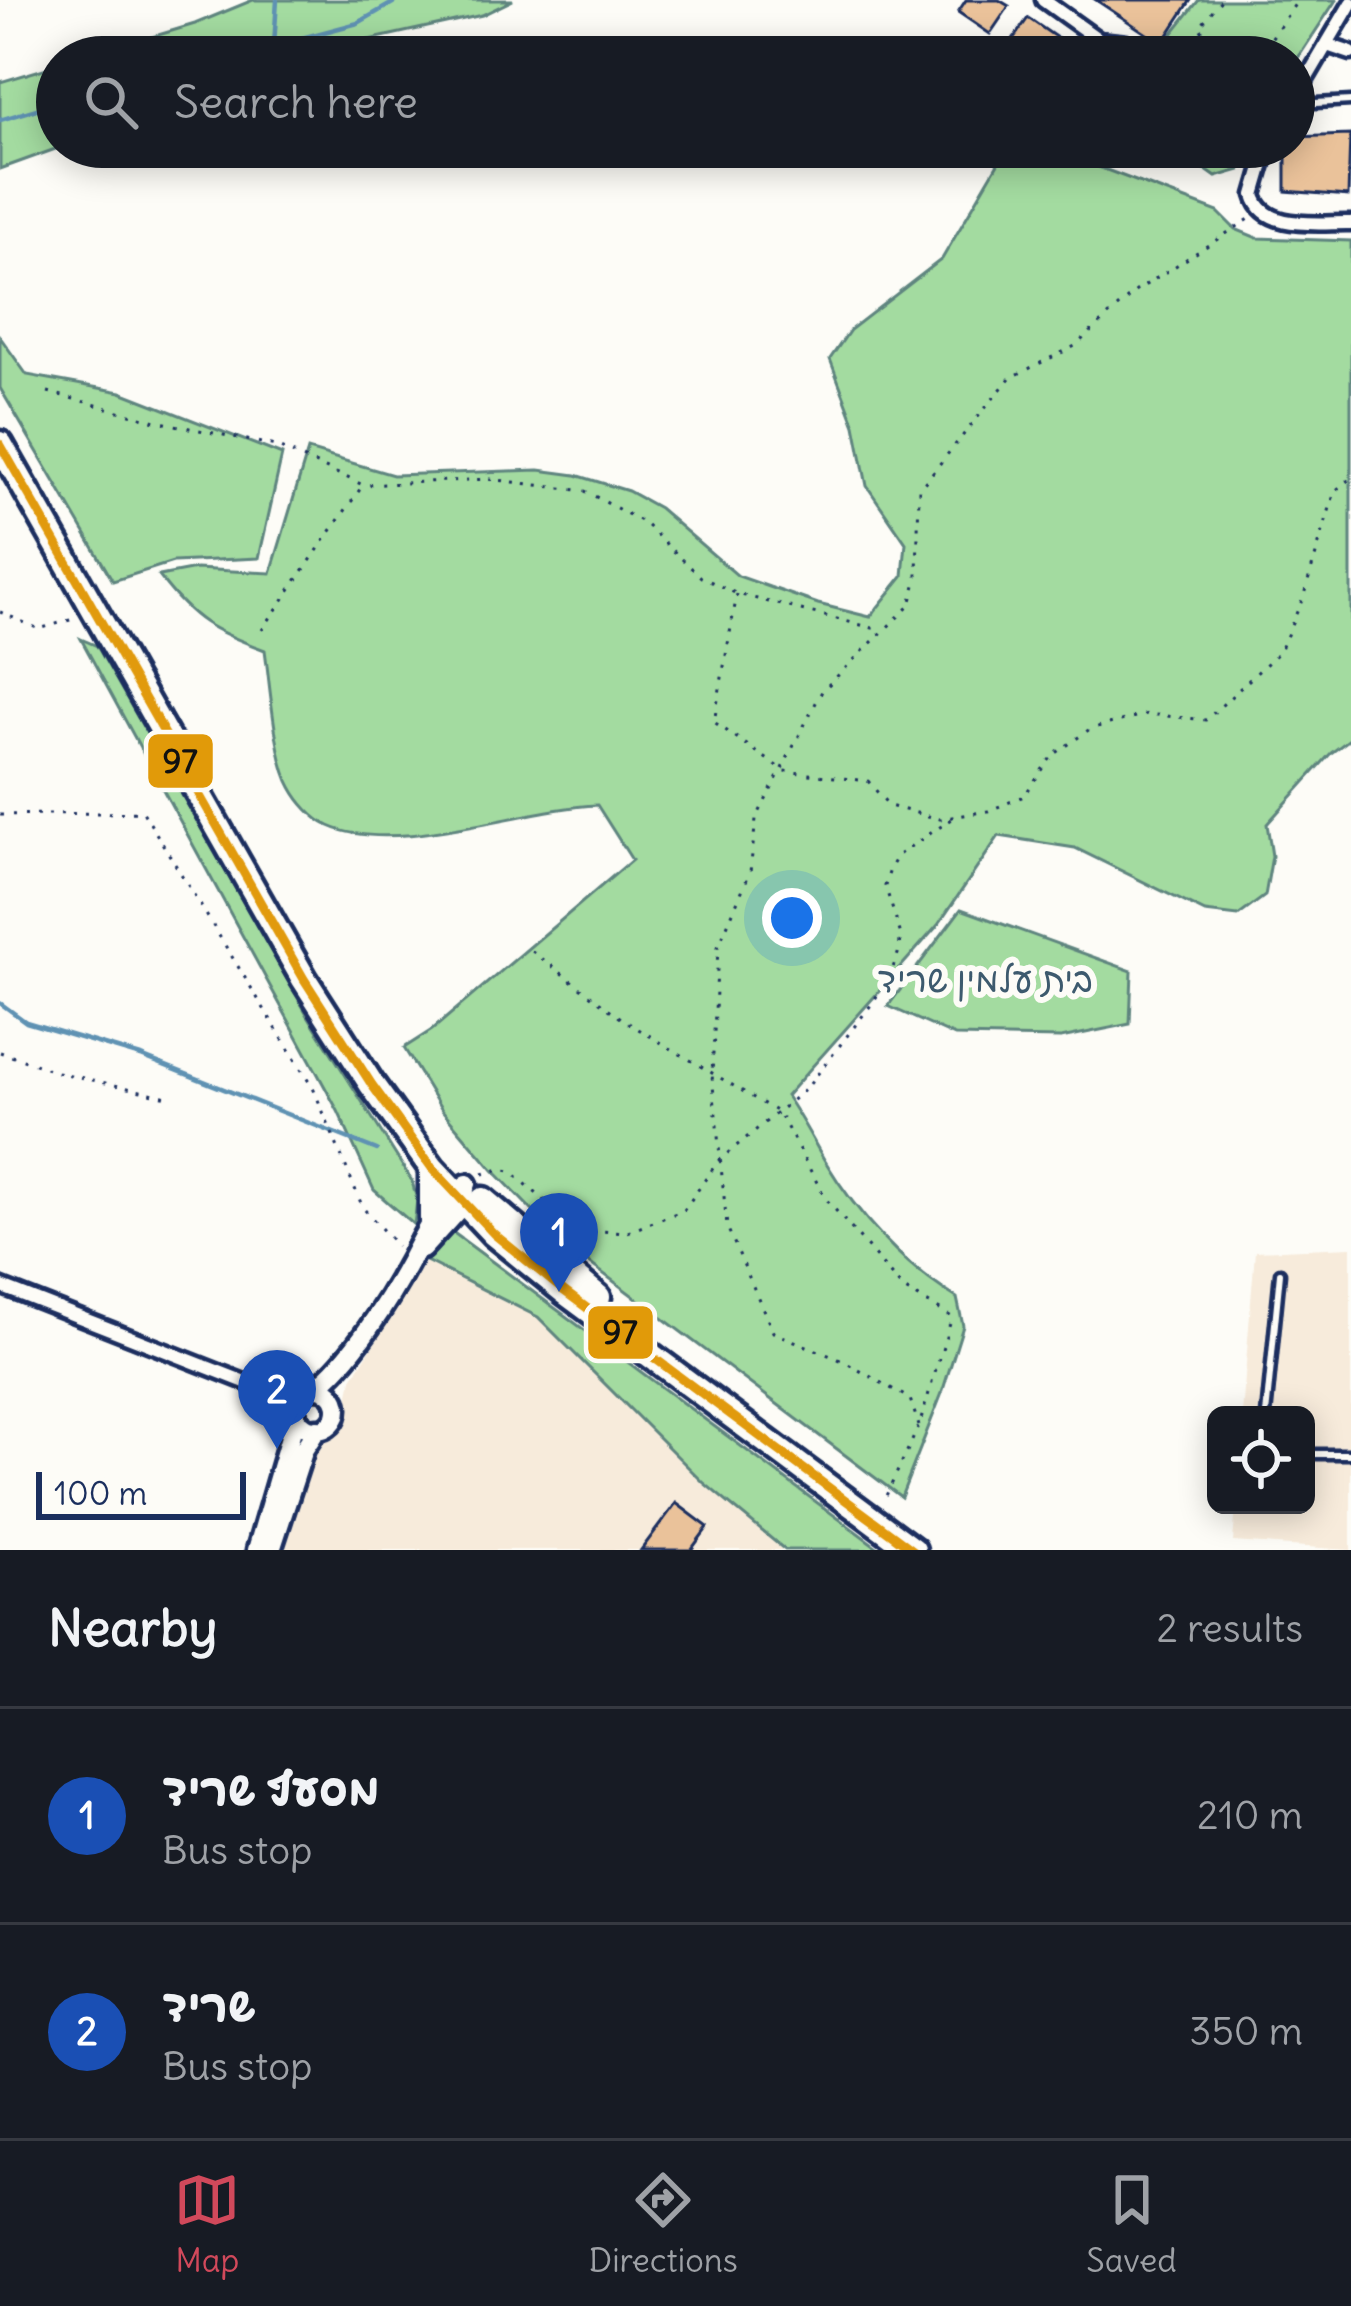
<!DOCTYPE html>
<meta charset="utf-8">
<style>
:root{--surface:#171b24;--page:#20242c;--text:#f1f3f6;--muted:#9ea1a6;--line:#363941;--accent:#d1495b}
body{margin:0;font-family:Delius,"Playpen Sans Hebrew",sans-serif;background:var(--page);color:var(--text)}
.controls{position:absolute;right:36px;bottom:36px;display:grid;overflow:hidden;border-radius:18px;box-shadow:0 6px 30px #0003}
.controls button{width:108px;height:108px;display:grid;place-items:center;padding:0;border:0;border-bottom:3px solid var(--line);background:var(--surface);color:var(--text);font:60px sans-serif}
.scale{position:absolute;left:36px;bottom:30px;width:210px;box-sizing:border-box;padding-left:12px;border:6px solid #1b2f5e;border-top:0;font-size:33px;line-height:42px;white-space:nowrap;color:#1b2f5e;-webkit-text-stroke:9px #fdfcf7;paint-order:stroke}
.you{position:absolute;left:792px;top:918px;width:42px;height:42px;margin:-30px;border:9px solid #fff;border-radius:50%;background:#1a73e8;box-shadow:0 0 0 18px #1a73e833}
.badge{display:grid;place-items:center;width:78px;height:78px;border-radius:50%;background:var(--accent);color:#fff;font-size:39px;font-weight:700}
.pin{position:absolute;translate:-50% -99px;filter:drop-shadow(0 3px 6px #0008)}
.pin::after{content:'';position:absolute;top:63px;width:42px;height:36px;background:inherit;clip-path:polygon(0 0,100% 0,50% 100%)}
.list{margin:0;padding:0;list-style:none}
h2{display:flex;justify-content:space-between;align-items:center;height:156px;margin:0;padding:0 48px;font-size:51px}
h2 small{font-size:39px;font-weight:400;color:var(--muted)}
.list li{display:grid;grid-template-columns:78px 1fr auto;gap:36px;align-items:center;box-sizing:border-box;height:216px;padding:0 48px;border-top:3px solid var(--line)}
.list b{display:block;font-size:45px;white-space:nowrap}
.list p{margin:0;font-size:39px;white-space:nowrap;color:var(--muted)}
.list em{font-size:39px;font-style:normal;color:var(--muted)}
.icon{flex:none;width:66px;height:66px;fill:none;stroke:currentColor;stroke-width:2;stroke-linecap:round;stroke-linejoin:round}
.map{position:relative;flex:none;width:1351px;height:1550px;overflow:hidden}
.search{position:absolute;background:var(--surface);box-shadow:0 6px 30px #0003;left:36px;right:36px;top:36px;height:132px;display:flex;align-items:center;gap:30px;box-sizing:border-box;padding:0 42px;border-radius:66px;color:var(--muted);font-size:45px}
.sheet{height:588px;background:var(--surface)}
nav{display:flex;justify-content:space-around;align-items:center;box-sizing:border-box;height:168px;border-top:3px solid var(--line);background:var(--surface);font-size:33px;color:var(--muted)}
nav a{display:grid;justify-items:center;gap:6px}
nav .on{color:var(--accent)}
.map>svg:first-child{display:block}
</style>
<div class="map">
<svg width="1351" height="1550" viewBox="0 0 1351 1550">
<rect width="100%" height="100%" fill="#fdfcf7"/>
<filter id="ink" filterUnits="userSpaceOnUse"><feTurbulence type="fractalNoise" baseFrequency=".00833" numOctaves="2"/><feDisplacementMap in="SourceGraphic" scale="24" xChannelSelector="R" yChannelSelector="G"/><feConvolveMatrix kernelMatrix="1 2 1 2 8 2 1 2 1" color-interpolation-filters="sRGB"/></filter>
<g filter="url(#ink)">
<!-- built -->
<g fill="#f7ebdb">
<polygon points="1351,1247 1351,1550 1233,1542 1236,1505 1306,1505 1306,1415 1242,1415 1255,1251"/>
<polygon points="426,1261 538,1317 704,1483 785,1550 285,1550 314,1460 321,1445 343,1425 352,1379"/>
</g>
<!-- green -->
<g fill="#a3dba0" stroke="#5f857f" stroke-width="3">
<polygon points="253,0 513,0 482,15 291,57 85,57 195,24"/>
<polygon points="1199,0 1336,0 1294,64 1294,57 1193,57 1190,46 1159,50"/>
<polygon points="57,65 57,147 61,147 0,169 0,82"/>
<path d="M998,147h92l6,19 122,46 17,17 22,9 94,3v497l-20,15 -64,71 5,32 -7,40 -27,20 -33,-4 -130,-64 -76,-12 -61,89 -152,171c15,21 26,43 39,65 32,53 78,105 132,137l6,28 -21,67 -41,104 -333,-250 -75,-77 -51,-60 -38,-62 28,-18 200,-170 -35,-55c-73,3 -202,51 -268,21 -15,-7 -30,-24 -38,-39 -16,-28 -21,-103 -26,-137 -52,-19 -72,-29 -106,-74l37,-7 75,4 37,-123 85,25 146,-5 37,5 52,16 31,17 79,68 80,28 52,13 33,-41 3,-33 -39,-57 -12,-61 -25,-66 20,-29 92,-71 58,-99z"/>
<polygon points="1137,147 1247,147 1240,170 1216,177 1175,148 1157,161"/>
<polygon points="0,337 27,375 121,392 282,455 259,558 173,562 113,581 0,388"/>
<polygon points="81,639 97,646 307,1014 412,1181 417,1200 414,1225 374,1190 338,1111"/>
<polygon points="961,909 1132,971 1130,1024 1061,1038 955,1036 888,1006"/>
<polygon points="451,1231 881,1550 785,1550 704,1483 538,1317 426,1261"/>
</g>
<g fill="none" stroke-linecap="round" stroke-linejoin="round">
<!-- stream -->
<g stroke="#5e92b3" stroke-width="4.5">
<polyline points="274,45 277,0"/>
<polyline points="230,57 358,23 398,0"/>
<polyline points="0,120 57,103"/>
<polyline points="0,1003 26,1022 141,1056 377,1150"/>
</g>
</g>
<!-- building -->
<g fill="#eac29a" stroke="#1b2f5e" stroke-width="3">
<polygon points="966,0 999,0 1009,6 990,34 958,12"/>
<polygon points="1096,0 1191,0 1162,44"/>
<polygon points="1028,18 1060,40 1056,45 1074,57 1026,57 1009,45"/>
<polygon points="1350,135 1348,196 1286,191 1286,147 1294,147 1294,137"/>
<polygon points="676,1503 708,1527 691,1550 641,1550"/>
</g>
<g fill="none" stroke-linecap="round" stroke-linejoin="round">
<!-- lane casing -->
<g stroke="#1b2f5e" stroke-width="15">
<g id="lane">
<polyline points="1316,103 1351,101"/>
<polyline points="1266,1415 1280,1273"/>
<polyline points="1306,1454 1351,1454"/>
</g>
</g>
<!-- street casing -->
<g stroke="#1b2f5e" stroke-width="21">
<g id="street">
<polyline points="1043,0 1099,40 1127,43 1137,57"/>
<polyline points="1327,45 1351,53"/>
<polyline points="1294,100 1351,3"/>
<path d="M1268,147l-14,48c10,37 67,27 97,28"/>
<polyline points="0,1286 296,1402"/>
</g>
</g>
<!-- secondary casing -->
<g stroke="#1b2f5e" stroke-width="27">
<g id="secondary">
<polyline points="422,1249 463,1204 465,1191"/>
<path d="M315,1388c36,-26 75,-90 96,-129 15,-30 28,-55 56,-75"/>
<circle cx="316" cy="1409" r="21"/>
<polyline points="257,1550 296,1416"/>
<polyline points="271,1550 304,1449 317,1429"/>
</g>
</g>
<!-- highway casing -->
<g stroke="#1b2f5e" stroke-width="33">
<g id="highway">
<polyline points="0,444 304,979 372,1085 432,1168 494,1234 564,1291 913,1550"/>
<polyline points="483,1200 598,1297"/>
<polyline points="432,1218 432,1170"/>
</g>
</g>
<!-- path -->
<g stroke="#1b2f5e" stroke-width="3" stroke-dasharray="3 9" stroke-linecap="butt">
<polyline points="1195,42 1202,30 1200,26 1221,0"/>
<polyline points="1148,48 1194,42 1266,44"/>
<polyline points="1258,57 1298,0"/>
<polyline points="48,392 156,421 276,446 363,485 490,479 585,491 644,523 701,577 737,594 881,630"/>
<polyline points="737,594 714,722 784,771 868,781 889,806 940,819 988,811 1024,796 1052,756 1090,729 1147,714 1206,720 1280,651 1303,598 1335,491 1351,478"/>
<polyline points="0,612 39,629 77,618"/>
<polyline points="262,630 363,485"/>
<polyline points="0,815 143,812 314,1090 363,1208 397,1246"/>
<polyline points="532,951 625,1021 779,1113 826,1199 902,1288 952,1317 919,1426 883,1502"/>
<polyline points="0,1052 57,1072 172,1098"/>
<polyline points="483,1174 500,1169 511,1171 577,1229 625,1233 684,1210 718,1161 806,1089 871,1005 890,976 898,954 901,935 885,886 890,869 898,855 952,819"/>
<polyline points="919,1426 910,1399 843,1361 773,1332 727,1227 712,1075 718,947 750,872 756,819 822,691 910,605 917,577 919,489 1010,378 1075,346 1136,291 1254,216"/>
</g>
<!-- lane -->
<use href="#lane" stroke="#fdfcf7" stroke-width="6"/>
<!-- street -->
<use href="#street" stroke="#fdfcf7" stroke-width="12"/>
<!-- secondary -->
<use href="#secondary" stroke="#fdfcf7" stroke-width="18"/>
<!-- highway -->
<use href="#highway" stroke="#fdfcf7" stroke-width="24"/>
<!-- bus-1 casing -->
<g stroke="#fdfcf7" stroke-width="18">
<polyline id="bus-1" points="0,444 304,979 372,1085 432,1168 494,1234 564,1291 913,1550"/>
</g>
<!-- bus-1 -->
<use href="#bus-1" stroke="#e19a09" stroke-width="9"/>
</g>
</g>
<g text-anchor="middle" stroke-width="12" stroke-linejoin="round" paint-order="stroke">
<!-- park labels -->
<g font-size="36" fill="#3d5a6e" stroke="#fdfcf7">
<text x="985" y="992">בית עלמין שריד</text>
</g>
</g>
<g stroke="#fdfcf7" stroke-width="4.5">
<rect x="146" y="732" width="69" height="58" rx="12" fill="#e19a09"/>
<rect x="586" y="1304" width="69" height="57" rx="12" fill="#e19a09"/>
</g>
<g font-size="33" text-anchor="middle" font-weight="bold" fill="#111">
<text x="180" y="773">97</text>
<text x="620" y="1344">97</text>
</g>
</svg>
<div class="controls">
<button><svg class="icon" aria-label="locate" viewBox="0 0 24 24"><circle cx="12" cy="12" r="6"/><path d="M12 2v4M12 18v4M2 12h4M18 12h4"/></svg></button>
</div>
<div class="scale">100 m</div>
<div class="you"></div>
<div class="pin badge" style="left:559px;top:1292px;background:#1a4fb4">1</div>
<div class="pin badge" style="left:277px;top:1449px;background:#1a4fb4">2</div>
<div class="search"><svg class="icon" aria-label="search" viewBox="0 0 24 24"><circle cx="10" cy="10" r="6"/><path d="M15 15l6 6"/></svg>Search here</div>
</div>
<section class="sheet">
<h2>Nearby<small>2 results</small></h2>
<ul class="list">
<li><span class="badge" style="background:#1a4fb4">1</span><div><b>מסעף שריד</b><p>Bus stop</p></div><em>210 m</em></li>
<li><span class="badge" style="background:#1a4fb4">2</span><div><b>שריד</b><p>Bus stop</p></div><em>350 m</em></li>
</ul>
</section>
<nav>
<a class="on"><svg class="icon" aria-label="map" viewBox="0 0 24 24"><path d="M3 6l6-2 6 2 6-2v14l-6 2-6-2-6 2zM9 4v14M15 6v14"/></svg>Map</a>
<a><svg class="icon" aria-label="directions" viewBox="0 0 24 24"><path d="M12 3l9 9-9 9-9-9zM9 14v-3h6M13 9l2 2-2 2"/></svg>Directions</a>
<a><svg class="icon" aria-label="saved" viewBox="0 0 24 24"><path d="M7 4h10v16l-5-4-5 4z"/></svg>Saved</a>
</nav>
